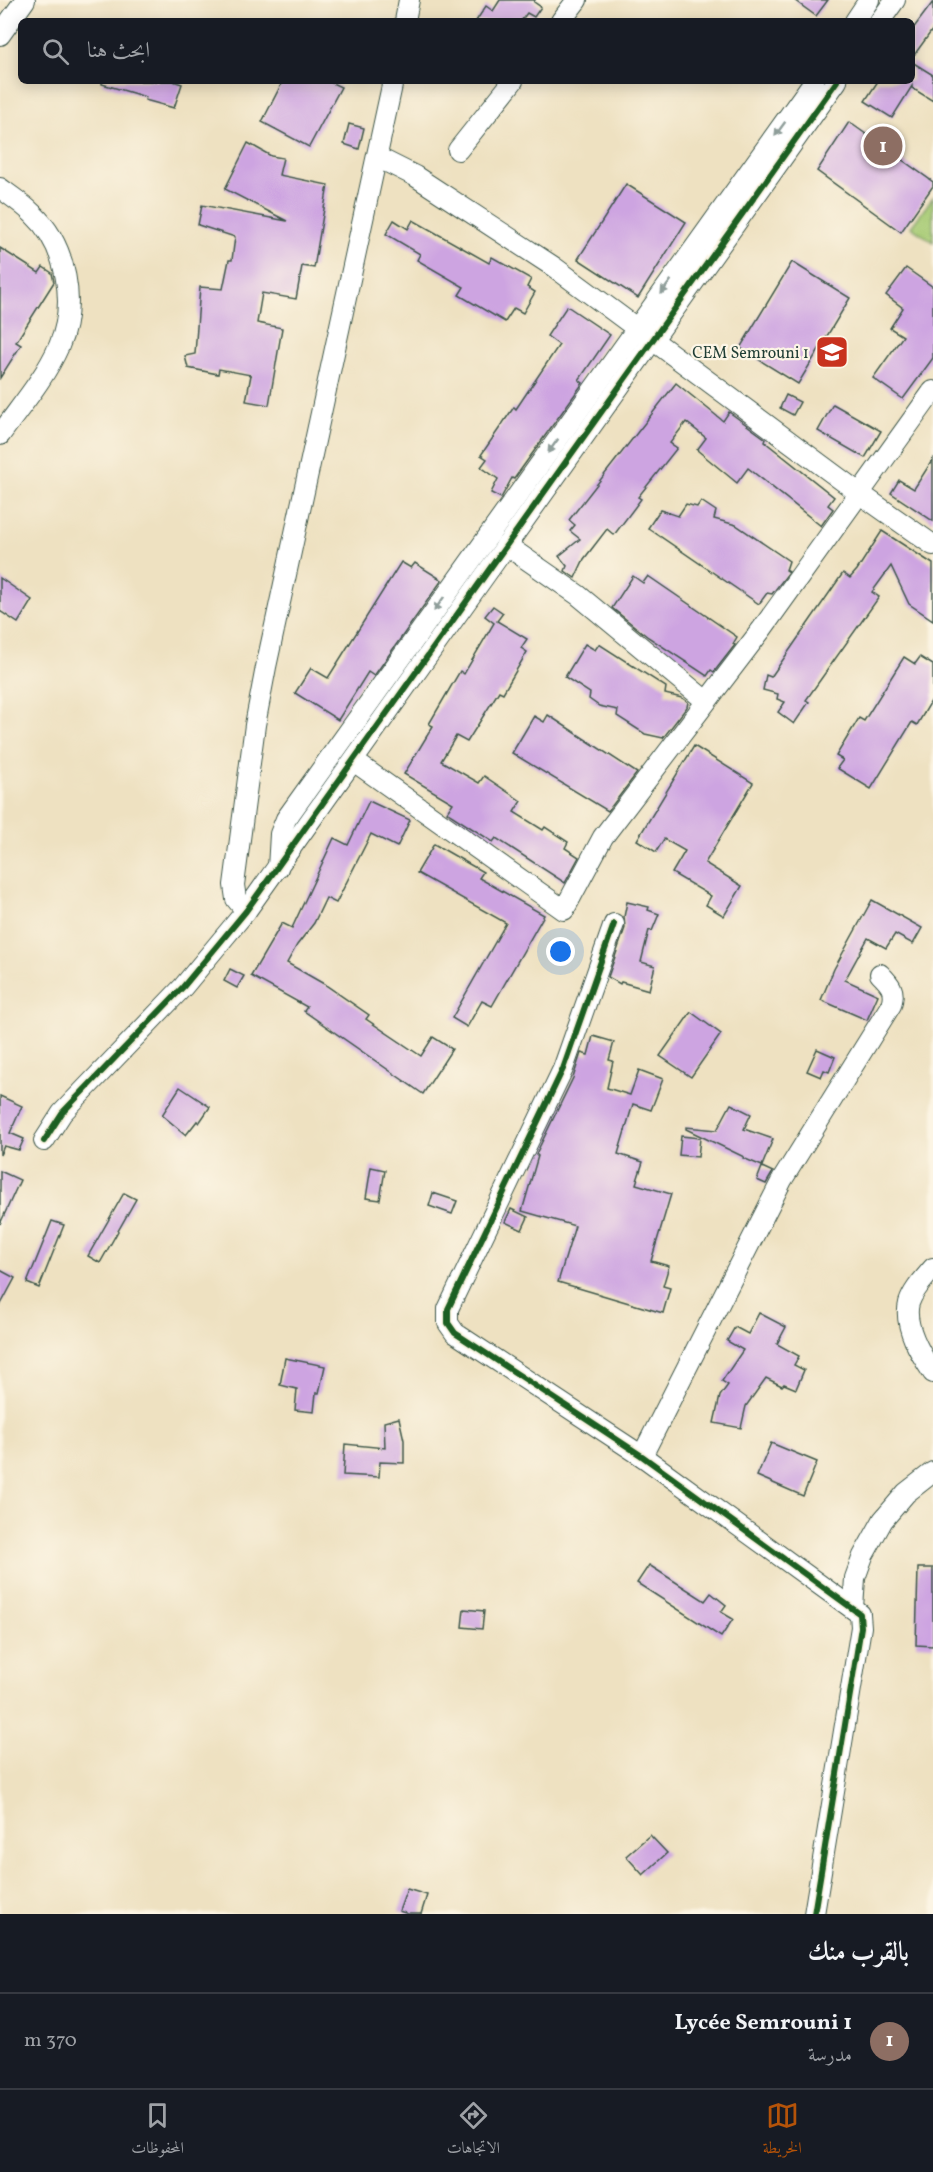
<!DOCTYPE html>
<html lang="ar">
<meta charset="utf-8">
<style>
:root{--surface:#171b24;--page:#242831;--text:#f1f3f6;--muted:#9ea1a6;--line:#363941;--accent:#b45309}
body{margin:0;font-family:Vollkorn,Amiri,serif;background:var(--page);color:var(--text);direction:rtl}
.you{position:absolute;left:561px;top:952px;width:21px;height:21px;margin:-15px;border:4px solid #fff;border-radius:50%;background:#1a73e8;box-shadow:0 0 0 9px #1a73e833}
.badge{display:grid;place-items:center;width:39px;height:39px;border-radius:50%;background:var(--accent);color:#fff;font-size:20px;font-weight:700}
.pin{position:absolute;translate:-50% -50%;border:3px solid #fff;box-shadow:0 2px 6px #0006}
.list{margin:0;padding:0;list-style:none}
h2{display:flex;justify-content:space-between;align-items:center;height:78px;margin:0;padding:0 24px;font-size:26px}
h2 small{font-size:20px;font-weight:400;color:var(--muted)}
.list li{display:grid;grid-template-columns:39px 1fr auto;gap:18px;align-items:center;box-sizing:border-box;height:96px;padding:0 24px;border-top:2px solid var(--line)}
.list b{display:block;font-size:22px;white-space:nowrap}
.list p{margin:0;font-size:20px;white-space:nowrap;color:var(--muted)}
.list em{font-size:20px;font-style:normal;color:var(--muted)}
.icon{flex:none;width:33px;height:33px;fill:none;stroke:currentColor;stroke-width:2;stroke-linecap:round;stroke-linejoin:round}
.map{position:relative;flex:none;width:933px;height:1914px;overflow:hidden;direction:ltr}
.search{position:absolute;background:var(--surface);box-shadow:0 3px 15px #0003;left:18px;right:18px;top:18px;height:66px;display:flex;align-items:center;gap:15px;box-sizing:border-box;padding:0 21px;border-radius:9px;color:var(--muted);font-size:22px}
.sheet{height:174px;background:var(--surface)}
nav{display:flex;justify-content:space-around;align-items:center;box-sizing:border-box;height:84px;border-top:2px solid var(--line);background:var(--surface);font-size:16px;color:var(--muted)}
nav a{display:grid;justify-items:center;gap:3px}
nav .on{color:var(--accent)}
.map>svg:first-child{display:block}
</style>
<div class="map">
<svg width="933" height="1914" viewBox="0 0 933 1914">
<rect width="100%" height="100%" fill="#fcf5e5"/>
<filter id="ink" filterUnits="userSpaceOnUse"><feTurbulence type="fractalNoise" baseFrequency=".0167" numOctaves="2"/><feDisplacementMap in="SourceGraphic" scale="12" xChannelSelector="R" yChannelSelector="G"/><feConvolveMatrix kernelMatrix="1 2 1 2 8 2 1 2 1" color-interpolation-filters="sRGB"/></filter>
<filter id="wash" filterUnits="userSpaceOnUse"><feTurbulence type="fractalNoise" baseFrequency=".008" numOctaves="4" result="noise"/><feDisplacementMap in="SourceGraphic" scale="24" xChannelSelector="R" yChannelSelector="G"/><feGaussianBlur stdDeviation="1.35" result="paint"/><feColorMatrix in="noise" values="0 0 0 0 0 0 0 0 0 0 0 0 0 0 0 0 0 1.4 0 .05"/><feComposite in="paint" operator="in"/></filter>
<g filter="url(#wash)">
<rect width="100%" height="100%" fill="#eee1c1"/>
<!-- pitch -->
<polygon fill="#a7cb74" stroke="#638454" stroke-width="1.5" points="933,197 933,242 911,227"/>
<g id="blocks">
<!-- building -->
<g fill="#cda4e1">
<polygon points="500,0 535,0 534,2 541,7 534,17 527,13 521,21 476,21 486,6 493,11"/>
<polygon points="794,0 828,0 816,16"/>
<polygon points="933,2 933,29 912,58 912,30"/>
<polygon points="912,62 933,75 933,101 912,88 912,86 892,118 865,101 878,81 912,81"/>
<polygon points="102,81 173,81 182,84 174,108 145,100 146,97 102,84"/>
<polygon points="283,81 328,81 341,87 309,147 262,122"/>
<polygon points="849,122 933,182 933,186 901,232 817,171"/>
<polygon points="349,124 364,128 359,149 344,144"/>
<polygon points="248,143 271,156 283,158 279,175 328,185 314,268 302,266 296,299 262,293 257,323 282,328 269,405 246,401 251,375 219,369 218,374 188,368 185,356 195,354 200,287 223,289 229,260 232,260 235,237 198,225 202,205 287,221 225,189"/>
<polygon points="626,184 686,222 638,298 578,259"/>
<polygon points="394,220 408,229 413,220 489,263 492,257 531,279 527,287 535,292 523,313 514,308 505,322 459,295 464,287 417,260 420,254 386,234"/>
<polygon points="0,248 39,273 43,267 52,273 54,282 16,342 21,345 0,378"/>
<polygon points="792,262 850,298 798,384 740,348"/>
<polygon points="906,268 933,287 933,358 903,399 873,378 903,336 890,328 903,308 886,295"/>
<polygon points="567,306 610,335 579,380 583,383 514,479 512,478 501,498 491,493 498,479 481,467 487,459 481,455 514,407 516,409 559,345 547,336"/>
<polygon points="676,383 723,421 729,412 766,439 765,442 834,497 828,505 833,509 821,526 748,468 737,483 697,450 706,438 686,422 670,443 677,448 638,497 641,499 614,535 607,529 584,559 575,578 565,571 567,566 559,556 580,539 570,531 575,525 569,520"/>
<polygon points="786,395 800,402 793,415 780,408"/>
<polygon points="833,404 881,431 865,458 818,431"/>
<polygon points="933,459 933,521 891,493 899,480 914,489"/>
<polygon points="701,501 716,511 714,519 736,525 789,561 786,570 789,572 772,594 767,593 759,604 648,528 660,510 678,516 686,504 697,507"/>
<polygon points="882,531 933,564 933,620 909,604 891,566 872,592 879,597 806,700 809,702 794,724 778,712 785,702 777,699 778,694 763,690 766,675 771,677 843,573 850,578 857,570"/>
<polygon points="401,562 411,568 415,563 442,580 374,676 368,672 338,720 295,693 311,668 328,678"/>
<polygon points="633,576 643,583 648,576 737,637 733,644 735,645 714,672 711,670 707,676 648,637 612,608"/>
<polygon points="0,578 32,600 18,623 0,611"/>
<polygon points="493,606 503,613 497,621 527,639 521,648 527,652 503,693 499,691 467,742 456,736 441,761 479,783 484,776 521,801 514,812 543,830 545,827 568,842 565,848 579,857 565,883 496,838 493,842 451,815 447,812 453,803 404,774 433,726 429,724 460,671 464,674 494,623 485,616"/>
<polygon points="585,644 595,650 599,644 666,687 665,694 682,698 688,702 687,707 663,738 645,734 617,716 618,710 599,706 589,699 590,693 565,677"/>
<polygon points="904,657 915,664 920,657 933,665 933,698 917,725 912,722 871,789 837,768 843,760 836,756 859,718 864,721"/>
<polygon points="548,715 637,773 608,811 512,753 534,716 544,722"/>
<polygon points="694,746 753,783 705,863 742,886 724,916 706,905 711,896 672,873 685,851 664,839 656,852 637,840"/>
<polygon points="369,801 410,820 397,847 371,834 336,903 326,898 314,923 297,945 287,963 324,984 369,1015 366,1019 421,1056 433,1037 452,1049 423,1094 304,1011 307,1007 251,976 282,923 292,928 334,838 348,845"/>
<polygon points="434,844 483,872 479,878 544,915 492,1006 482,1001 467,1027 452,1018 506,923 417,873"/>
<polygon points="872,900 922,928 913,944 895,934 886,948 868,938 845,980 878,995 867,1020 821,1000 834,969"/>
<polygon points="627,902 649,907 648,910 659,914 652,931 649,930 641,962 655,966 649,990 621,982 620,984 608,977 625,928 624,917"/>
<polygon points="230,969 244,976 237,988 224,981"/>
<polygon points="691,1012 721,1034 691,1077 660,1056"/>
<polygon points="593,1036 614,1042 609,1060 613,1061 607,1088 630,1095 639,1070 663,1079 651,1110 633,1104 618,1154 643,1162 636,1184 671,1194 651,1261 669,1266 663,1286 670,1288 663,1313 558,1282 575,1226 522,1211 538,1156 536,1154 573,1078 581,1053 588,1055"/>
<polygon points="817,1049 835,1057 829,1072 824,1070 821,1077 807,1071"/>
<polygon points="180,1087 210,1107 199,1123 197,1121 186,1135 162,1115"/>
<polygon points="0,1096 22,1106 10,1133 24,1139 19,1150 4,1146 0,1155"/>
<polygon points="731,1104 751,1114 744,1129 773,1139 762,1166 743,1158 744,1157 686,1129 686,1127 717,1130"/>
<polygon points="681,1136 700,1138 698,1157 679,1155"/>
<polygon points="371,1167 385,1170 380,1200 366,1198"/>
<polygon points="762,1167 773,1172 766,1184 757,1180"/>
<polygon points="0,1171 20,1180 0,1224"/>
<polygon points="124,1193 136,1199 100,1263 88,1256"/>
<polygon points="433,1193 457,1201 452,1214 429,1206"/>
<polygon points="511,1209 528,1217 522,1230 505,1222"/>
<polygon points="52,1221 64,1225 39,1288 27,1283"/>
<polygon points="0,1270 15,1278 0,1306"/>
<polygon points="759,1313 786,1327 777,1344 799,1356 794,1365 804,1370 796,1389 784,1384 782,1386 766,1378 746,1406 741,1428 714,1423 720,1396 728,1385 722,1381 743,1350 727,1341 735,1327 748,1334"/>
<polygon points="285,1358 325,1366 319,1393 316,1393 314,1412 295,1410 297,1389 280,1385"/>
<polygon points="399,1418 404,1440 404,1463 380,1462 379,1477 343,1475 345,1444 385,1448 384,1422"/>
<polygon points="771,1443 817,1462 803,1496 757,1476"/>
<polygon points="649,1565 705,1601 711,1593 726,1605 721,1612 733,1619 721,1637 637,1583"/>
<polygon points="918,1568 933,1568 933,1646 916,1645"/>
<polygon points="464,1609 484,1611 482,1629 462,1627"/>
<polygon points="650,1835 667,1853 643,1875 626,1856"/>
<polygon points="407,1889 427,1895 421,1914 408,1914 399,1911"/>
</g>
</g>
</g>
<g filter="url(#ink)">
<use href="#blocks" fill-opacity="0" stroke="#3e5649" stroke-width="1.5"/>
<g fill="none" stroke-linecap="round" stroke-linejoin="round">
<!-- minor casing -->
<g stroke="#3e5649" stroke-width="22">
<g id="minor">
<polyline points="405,21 409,0"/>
<polyline points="561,21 577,0"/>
<polyline points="855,21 869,0"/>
<polyline points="880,21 895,0"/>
<polyline points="0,35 25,0"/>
<polyline points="458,150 513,81"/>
<polyline points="377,157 415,176 554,267 859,493 933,545"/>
<path d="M0,188c11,8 23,16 33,26 34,32 44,90 26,132 -14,32 -39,61 -59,89"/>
<polyline points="506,545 578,595 706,701"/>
<polyline points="355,762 564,910 603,837 762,629 933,391"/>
<polyline points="278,868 280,834 286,819 814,81"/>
<polyline points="246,911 236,899 234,885 255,725 266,667 393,81"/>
<polyline points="614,924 563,1069 448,1309 448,1323 455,1333 642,1456 860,1614 861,1627 814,1914"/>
<polyline points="44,1141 62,1113 183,987 246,911 837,81"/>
<path d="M933,1268c-9,11 -20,22 -24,35 -6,23 12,52 24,70"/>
<path d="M642,1456l140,-276 109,-175c5,-15 -1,-21 -11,-31"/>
<polyline points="853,1608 855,1578 863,1556 883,1520 906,1493 933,1472"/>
</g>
</g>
<!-- minor -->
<use href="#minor" stroke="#fff" stroke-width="20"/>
<!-- cycleway casing -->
<g stroke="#fcf5e5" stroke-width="10">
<g id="cycleway">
<polyline points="614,924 563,1069 448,1309 448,1323 455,1333 642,1456 860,1614 861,1627 814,1914"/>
<polyline points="44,1141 62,1113 183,987 246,911 837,81"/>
</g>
</g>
<!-- cycleway -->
<use href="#cycleway" stroke="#1b5e20" stroke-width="6"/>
</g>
<!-- one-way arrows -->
<defs><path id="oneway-solid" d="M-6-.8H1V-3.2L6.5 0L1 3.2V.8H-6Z" transform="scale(1.5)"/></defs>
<g fill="#8f9e9a">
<use href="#oneway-solid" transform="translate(780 129) rotate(126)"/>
<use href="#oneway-solid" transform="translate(666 287) rotate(126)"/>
<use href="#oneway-solid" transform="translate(553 446) rotate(126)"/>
<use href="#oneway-solid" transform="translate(439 604) rotate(125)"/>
</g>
</g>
<!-- icons -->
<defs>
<g id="school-square" transform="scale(1.725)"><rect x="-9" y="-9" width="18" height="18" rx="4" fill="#c8321e" stroke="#fcf5e5"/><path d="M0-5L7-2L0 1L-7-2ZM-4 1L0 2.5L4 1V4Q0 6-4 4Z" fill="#fff"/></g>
</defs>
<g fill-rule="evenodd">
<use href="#school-square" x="832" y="352"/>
</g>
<g text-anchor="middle" stroke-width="4.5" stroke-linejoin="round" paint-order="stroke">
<!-- poi labels -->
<g font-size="16" fill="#1f3d34" stroke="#fcf5e5" text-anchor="end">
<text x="809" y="358">CEM Semrouni 1</text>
</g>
</g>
</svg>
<div class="you"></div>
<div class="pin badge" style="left:883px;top:146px;background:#8d6e63">1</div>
<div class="search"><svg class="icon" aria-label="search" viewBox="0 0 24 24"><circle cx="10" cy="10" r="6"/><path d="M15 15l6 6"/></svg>ابحث هنا</div>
</div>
<section class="sheet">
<h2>بالقرب منك<small></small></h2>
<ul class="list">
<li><span class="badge" style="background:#8d6e63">1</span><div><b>Lycée Semrouni 1</b><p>مدرسة</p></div><em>370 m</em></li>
</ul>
</section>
<nav>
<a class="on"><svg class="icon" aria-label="map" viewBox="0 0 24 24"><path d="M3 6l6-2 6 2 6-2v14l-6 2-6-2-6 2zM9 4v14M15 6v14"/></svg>الخريطة</a>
<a><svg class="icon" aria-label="directions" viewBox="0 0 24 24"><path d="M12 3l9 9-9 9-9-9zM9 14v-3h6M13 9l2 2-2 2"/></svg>الاتجاهات</a>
<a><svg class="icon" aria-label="saved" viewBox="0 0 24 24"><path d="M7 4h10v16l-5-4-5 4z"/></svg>المحفوظات</a>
</nav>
